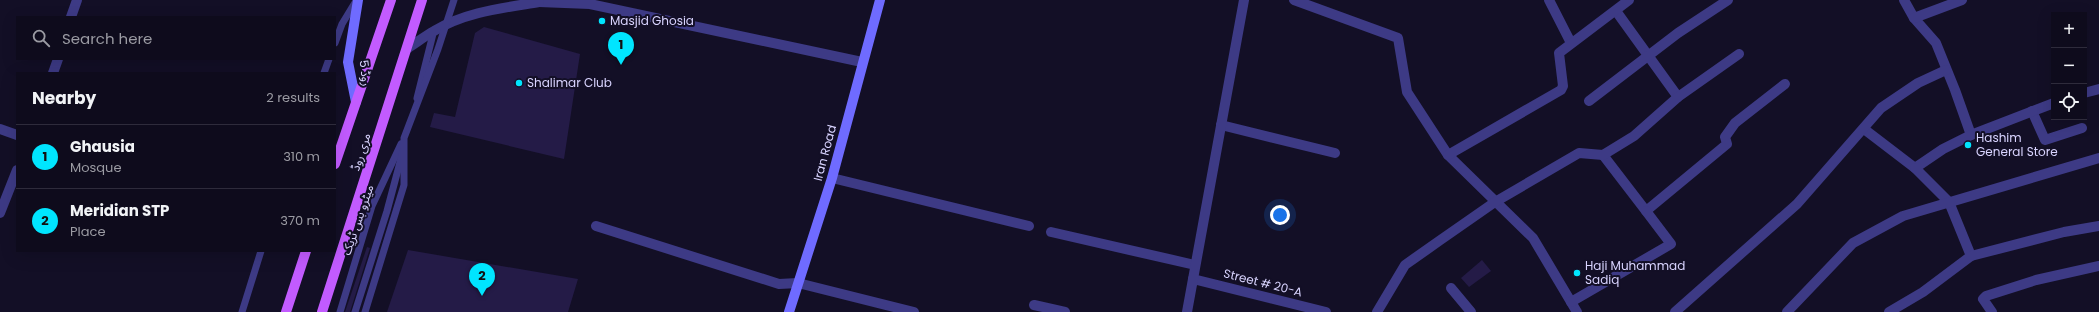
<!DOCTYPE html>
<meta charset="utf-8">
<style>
:root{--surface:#0e0b1c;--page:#171425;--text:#f1f3f6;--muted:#9b9ba3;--line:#2e2b3b;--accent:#00e5ff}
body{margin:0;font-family:Poppins,"Noto Sans Arabic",sans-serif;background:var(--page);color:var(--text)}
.controls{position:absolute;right:12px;top:12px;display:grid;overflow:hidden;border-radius:0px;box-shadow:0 4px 16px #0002}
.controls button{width:36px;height:36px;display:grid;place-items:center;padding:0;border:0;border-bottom:1px solid var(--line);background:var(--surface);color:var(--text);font:20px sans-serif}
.you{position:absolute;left:1280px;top:215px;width:14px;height:14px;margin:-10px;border:3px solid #fff;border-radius:50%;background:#1a73e8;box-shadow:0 0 0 6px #1a73e833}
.badge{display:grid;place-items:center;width:26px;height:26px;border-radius:50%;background:var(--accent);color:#111;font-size:13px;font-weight:700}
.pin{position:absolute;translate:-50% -33px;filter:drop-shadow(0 1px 2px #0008)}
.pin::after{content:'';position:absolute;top:21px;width:14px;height:12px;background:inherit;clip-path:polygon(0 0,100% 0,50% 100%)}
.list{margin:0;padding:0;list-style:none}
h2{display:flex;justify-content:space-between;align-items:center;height:52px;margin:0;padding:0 16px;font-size:17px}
h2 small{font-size:13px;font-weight:400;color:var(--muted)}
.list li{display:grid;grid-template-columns:26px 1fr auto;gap:12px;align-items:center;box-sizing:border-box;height:64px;padding:0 16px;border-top:1px solid var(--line)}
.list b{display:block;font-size:15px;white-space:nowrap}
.list p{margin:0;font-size:13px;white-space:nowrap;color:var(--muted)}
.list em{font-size:13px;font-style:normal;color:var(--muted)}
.icon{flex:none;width:22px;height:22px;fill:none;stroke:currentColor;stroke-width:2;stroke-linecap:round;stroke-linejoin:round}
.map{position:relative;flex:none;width:2099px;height:312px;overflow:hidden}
.search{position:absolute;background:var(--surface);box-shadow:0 4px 16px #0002;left:16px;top:16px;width:320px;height:44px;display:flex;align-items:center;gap:10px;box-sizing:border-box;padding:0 14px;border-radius:0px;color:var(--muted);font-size:15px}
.panel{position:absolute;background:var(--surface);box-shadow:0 4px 16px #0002;left:16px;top:72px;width:320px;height:180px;border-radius:0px}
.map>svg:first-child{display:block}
</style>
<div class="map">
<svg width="2099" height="312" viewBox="0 0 2099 312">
<rect width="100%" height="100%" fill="#130f26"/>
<!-- building -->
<g fill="#241b47">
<polygon points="484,27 580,54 564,159 430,127 434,113 455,117 475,33"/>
<polygon points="367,247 370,248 350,312 345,312"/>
<polygon points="408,250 578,279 568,312 387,312"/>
<polygon points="1482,260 1491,271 1469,287 1461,278"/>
</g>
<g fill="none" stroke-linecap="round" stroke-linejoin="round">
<!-- lane -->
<g stroke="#3d3a85" stroke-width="7">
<polyline points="335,43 342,24 356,1"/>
<polyline points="324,73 329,59"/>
<polyline points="417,98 434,30"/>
<polyline points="242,312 261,251"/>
<polyline points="340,312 372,206 401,144"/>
<polyline points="355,312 387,211 403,151"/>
</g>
<!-- street -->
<g stroke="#3d3a85" stroke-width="10">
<polyline points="1294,0 1398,38 1407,92 1448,155 1533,238 1577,312"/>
<polyline points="1549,0 1571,43"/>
<polyline points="1904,0 1914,18 1936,43 1955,90 1971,135"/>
<polyline points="539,2 590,4 862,62"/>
<polyline points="1616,11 1678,97"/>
<polyline points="71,17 77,0"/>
<polyline points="1914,18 1962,0"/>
<path d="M408,48c8,-5 17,-12 26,-17 31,-19 69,-23 105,-29l-5,-2"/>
<polyline points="53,73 58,59"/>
<polyline points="2084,93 2099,89"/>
<polyline points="1589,101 1678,33 1728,0"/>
<polyline points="2032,111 2045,140 2082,128"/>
<polyline points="1221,125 1335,153"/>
<polyline points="0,129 17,135"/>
<polyline points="1864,129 1915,168 1943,149 1971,135 2054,103"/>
<polyline points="1448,155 1561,90 1563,86 1559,53 1629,0"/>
<polyline points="1603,155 1646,211 1727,144 1725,137 1735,123 1785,84"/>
<polyline points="1915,168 1949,202 1971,256"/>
<polyline points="832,178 1029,226"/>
<polyline points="0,213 17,170"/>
<polyline points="596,226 779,284 798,283 914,312"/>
<polyline points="1051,232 1195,265"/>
<polyline points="1193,279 1326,312"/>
<polyline points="1451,288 1471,312"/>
<polyline points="1571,302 1671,244 1646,211"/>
<polyline points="1034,305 1065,312"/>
<polyline points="1187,312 1244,0"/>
<polyline points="1377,312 1405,265 1439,241 1495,202 1579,153 1603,155 1634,136 1678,97 1739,54"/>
<polyline points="1675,312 1797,204 1881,108 1918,83 1946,70"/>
<polyline points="1787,312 1853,243 1903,216 2099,158"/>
<polyline points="1889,312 1923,292 1971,256 2064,232 2099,226"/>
<polyline points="1992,312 1983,299 1986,296 2036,280 2099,266"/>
</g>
<!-- secondary -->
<g stroke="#6f6bff" stroke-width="10">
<polyline points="356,102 348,62 358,0"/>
<polyline points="789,312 832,178 880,0"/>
</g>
<!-- primary -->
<g stroke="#c25bff" stroke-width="10">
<polyline points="335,164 391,0"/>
<polyline points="286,312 306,251"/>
<polyline points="322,312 422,0"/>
</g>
<!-- lane-bridge -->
<polyline stroke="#3d3a85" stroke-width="7" points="365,312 404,185 404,138 438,49 454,0"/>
</g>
<!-- markers -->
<g fill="#00e5ff" stroke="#130f26" stroke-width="1.5">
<circle cx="602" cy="21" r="4"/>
<circle cx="519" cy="83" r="4"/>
<circle cx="1968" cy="145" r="4"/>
<circle cx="1577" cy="273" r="4"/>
</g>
<g text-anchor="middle" stroke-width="4" stroke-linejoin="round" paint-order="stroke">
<!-- poi labels -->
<g font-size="12" fill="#d9d4ff" stroke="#130f26" text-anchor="start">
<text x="610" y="25">Masjid Ghosia</text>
<text x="527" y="87">Shalimar Club</text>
<text x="1976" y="142">Hashim<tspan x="1976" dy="14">General Store</tspan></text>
<text x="1585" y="270">Haji Muhammad<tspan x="1585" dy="14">Sadiq</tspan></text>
</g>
<!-- street labels -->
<g font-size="12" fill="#d9d4ff" stroke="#130f26">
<text transform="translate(365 73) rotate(83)" y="4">روڈ 5</text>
<text transform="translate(361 152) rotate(-72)" y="4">مری روڈ</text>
<text transform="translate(825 153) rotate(-75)" y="4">Iran Road</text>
<text transform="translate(358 220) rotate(-71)" y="4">میٹرو بس ٹریک</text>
<text transform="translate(1263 283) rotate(14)" y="4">Street # 20-A</text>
</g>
</g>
</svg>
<div class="controls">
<button>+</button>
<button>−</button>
<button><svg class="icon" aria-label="locate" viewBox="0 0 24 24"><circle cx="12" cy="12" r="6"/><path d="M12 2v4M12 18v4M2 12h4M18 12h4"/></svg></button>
</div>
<div class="you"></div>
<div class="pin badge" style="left:621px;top:65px">1</div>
<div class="pin badge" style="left:482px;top:296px">2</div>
<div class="search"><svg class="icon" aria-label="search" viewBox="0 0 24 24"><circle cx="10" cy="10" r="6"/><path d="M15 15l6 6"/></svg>Search here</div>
<section class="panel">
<h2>Nearby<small>2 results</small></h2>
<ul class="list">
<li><span class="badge">1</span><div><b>Ghausia</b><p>Mosque</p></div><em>310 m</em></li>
<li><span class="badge">2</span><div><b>Meridian STP</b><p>Place</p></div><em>370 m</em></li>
</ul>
</section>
</div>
